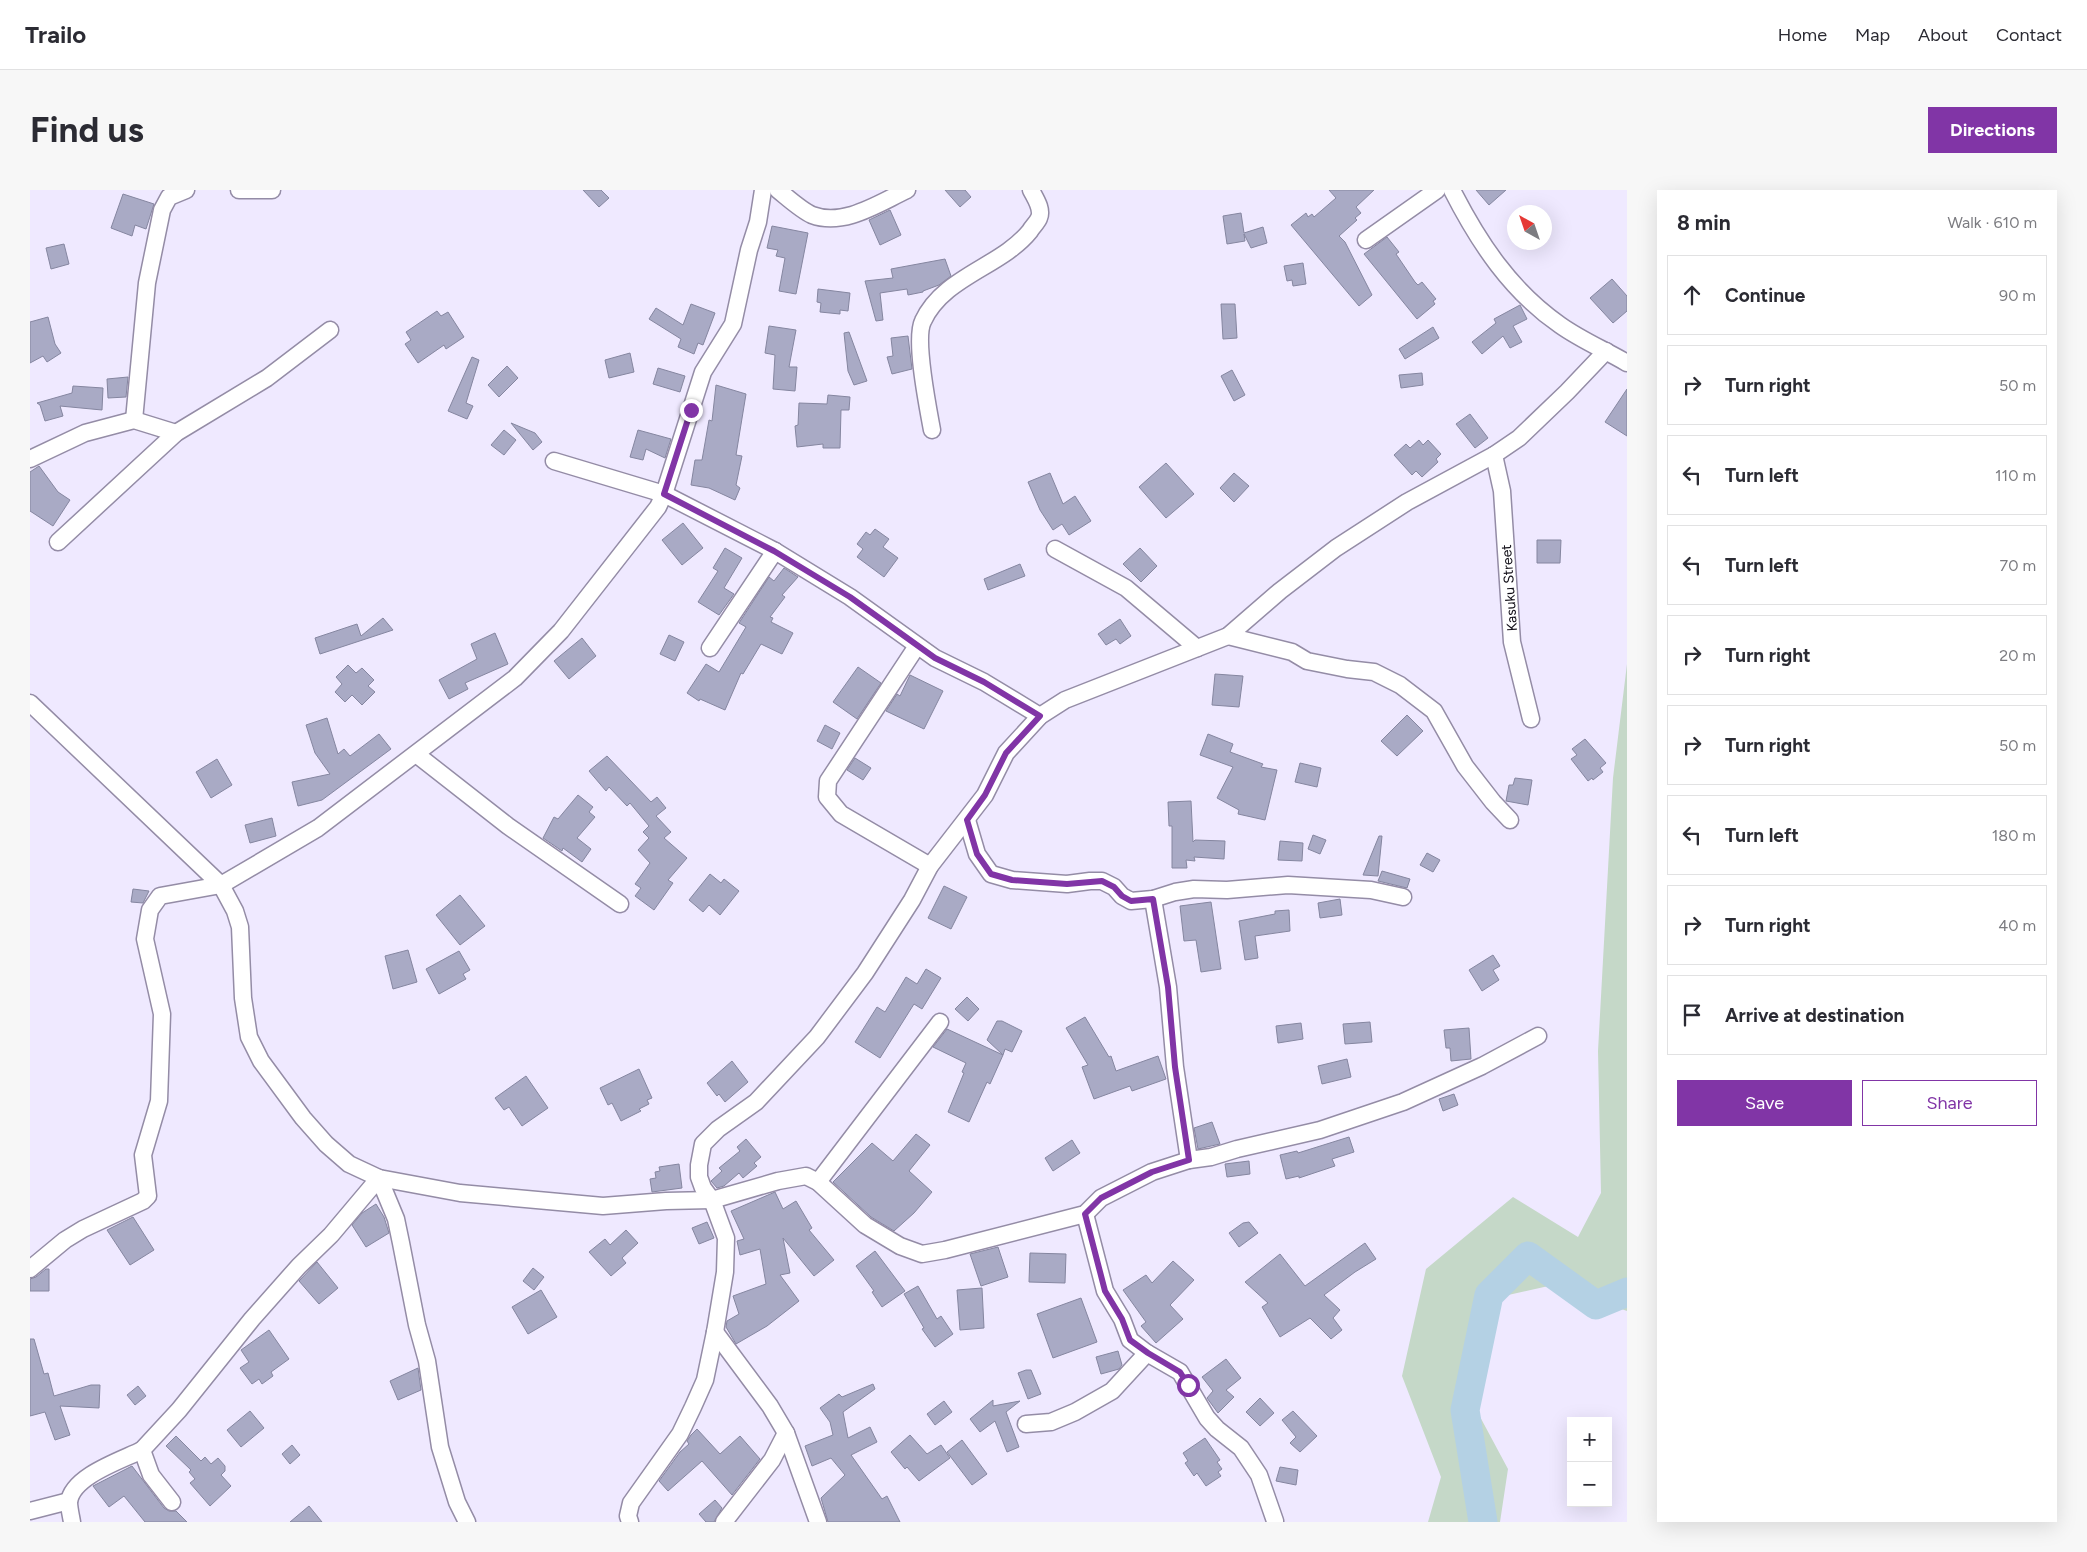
<!DOCTYPE html>
<meta charset="utf-8">
<style>
:root{--surface:#fff;--page:#f7f7f7;--text:#2b2b33;--muted:#7c7c81;--line:#e1e1e2;--accent:#8135a6}
body{margin:0;font-family:Figtree,sans-serif;background:var(--page);color:var(--text)}
.controls{position:absolute;right:15px;bottom:15px;display:grid;overflow:hidden;border-radius:0px;box-shadow:0 5px 20px #0002}
.controls button{width:45px;height:45px;display:grid;place-items:center;padding:0;border:0;border-bottom:1px solid var(--line);background:var(--surface);color:var(--text);font:25px sans-serif}
.compass{position:absolute;left:1477px;top:15px;width:45px;height:45px;border-radius:50%;background:var(--surface);box-shadow:0 5px 20px #0002;rotate:320deg}
.stop{position:absolute;width:15px;height:15px;margin:-11px;border:4px solid #8135a6;border-radius:50%;background:#fff}
.stop.end{background:#8135a6;border-color:#fff;box-shadow:0 1px 5px #0008}
.list{margin:0;padding:0;list-style:none}
h2{display:flex;justify-content:space-between;align-items:center;height:65px;margin:0;padding:0 20px;font-size:21px}
h2 small{font-size:16px;font-weight:400;color:var(--muted)}
.list li{display:grid;grid-template-columns:32px 1fr auto;gap:15px;align-items:center;box-sizing:border-box;height:80px;margin:0 10px 10px;padding:0 10px;border:1px solid var(--line);border-radius:0px}
.list b{display:block;font-size:19px;white-space:nowrap}
.list em{font-size:16px;font-style:normal;color:var(--muted)}
.actions{display:flex;gap:10px;padding:15px 20px}
.actions a{flex:1;padding:11px 0;border:1px solid var(--accent);border-radius:0px;text-align:center;font-size:18px;color:var(--accent)}
.actions .main{background:var(--accent);color:#fff}
.icon{flex:none;width:28px;height:28px;fill:none;stroke:currentColor;stroke-width:2;stroke-linecap:round;stroke-linejoin:round}
.map{position:relative;flex:none;width:1597px;height:1332px;overflow:hidden;border-radius:0px}
header{display:flex;align-items:center;gap:30px;box-sizing:border-box;height:70px;padding:0 25px;background:var(--surface);border-bottom:1px solid var(--line)}
header strong{font-size:24px}
nav{display:flex;gap:28px;margin-inline-start:auto;font-size:18px}
.intro{display:flex;align-items:center;justify-content:space-between;box-sizing:border-box;height:120px;padding:0 30px}
h1{margin:0;font-size:35px}
.button{padding:12px 22px;border-radius:0px;background:var(--accent);color:#fff;font-size:18px;font-weight:700}
main{display:flex;gap:30px;padding:0 30px}
aside{flex:1;background:var(--surface);border-radius:0px;box-shadow:0 5px 20px #0002}
.map>svg:first-child{display:block}
</style>
<header>
<strong>Trailo</strong>
<nav><a>Home</a><a>Map</a><a>About</a><a>Contact</a></nav>
</header>
<div class="intro"><h1>Find us</h1><a class="button">Directions</a></div>
<main>
<div class="map">
<svg width="1597" height="1332" viewBox="0 0 1597 1332">
<rect width="100%" height="100%" fill="#efe9ff"/>
<!-- green -->
<polygon fill="#c5d8c8" points="1597,474 1597,1121 1523,1095 1456,1110 1448,1223 1478,1279 1470,1332 1398,1332 1411,1287 1372,1186 1396,1079 1483,1007 1548,1047 1571,1003 1568,861 1583,588"/>
<g fill="none" stroke-linecap="round" stroke-linejoin="round">
<!-- river -->
<polyline stroke="#b4d1e4" stroke-width="29" points="1453,1332 1435,1220 1459,1105 1498,1066 1566,1115 1597,1102"/>
</g>
<!-- building -->
<g fill="#a9aac5" stroke="#8586a0">
<polygon points="553,0 571,0 579,8 569,17"/>
<polygon points="915,0 935,0 941,7 930,17"/>
<polygon points="1299,0 1344,0 1326,17 1331,23 1325,28 1327,30 1309,46 1315,52 1342,105 1329,116 1261,35 1276,23 1278,27 1282,24 1284,27 1306,8"/>
<polygon points="1446,0 1476,0 1459,15"/>
<polygon points="93,4 124,14 116,39 105,35 102,46 81,38"/>
<polygon points="860,20 871,45 850,55 839,30"/>
<polygon points="1211,23 1214,43 1233,37 1237,53 1221,58 1214,44 1215,51 1197,54 1193,26"/>
<polygon points="742,36 778,43 766,104 749,101 755,68 746,66 748,60 737,58"/>
<polygon points="1357,47 1369,62 1366,64 1385,92 1388,95 1392,92 1406,109 1403,111 1405,114 1387,129 1334,64"/>
<polygon points="34,54 39,74 21,79 16,58"/>
<polygon points="915,69 921,86 909,95 893,101 893,102 878,105 877,99 850,103 853,130 846,131 835,91 863,88 861,79"/>
<polygon points="1273,73 1276,94 1263,96 1262,90 1257,91 1254,76"/>
<polygon points="1582,89 1597,106 1597,121 1583,133 1560,108"/>
<polygon points="788,99 820,103 818,121 810,120 810,124 790,122 791,113 787,112"/>
<polygon points="661,114 685,123 673,155 668,153 664,164 648,157 651,149 619,129 626,118 653,135"/>
<polygon points="1191,114 1205,114 1207,148 1193,149"/>
<polygon points="1490,115 1497,129 1483,136 1492,152 1480,158 1473,146 1452,164 1442,152 1466,133 1464,129"/>
<polygon points="407,121 411,126 418,122 434,147 416,159 414,155 388,173 375,154 381,150 376,142"/>
<polygon points="18,127 25,154 31,163 17,172 13,166 0,173 0,132"/>
<polygon points="739,136 766,140 759,177 767,177 765,201 743,199 745,165 735,163"/>
<polygon points="1403,137 1409,148 1375,169 1369,159"/>
<polygon points="819,142 837,191 824,195 818,181 814,143"/>
<polygon points="878,146 882,179 862,184 857,167 863,166 861,148"/>
<polygon points="600,163 604,182 579,188 575,170"/>
<polygon points="442,167 449,170 436,213 443,216 437,229 418,221"/>
<polygon points="477,176 488,188 469,207 458,195"/>
<polygon points="628,178 655,186 650,202 623,194"/>
<polygon points="1202,180 1215,205 1204,211 1191,186"/>
<polygon points="1392,183 1393,195 1371,198 1369,185"/>
<polygon points="98,187 96,207 78,208 77,189"/>
<polygon points="686,195 716,204 706,265 712,266 706,295 710,298 705,310 679,298 661,295 665,270 672,270 679,230 682,231"/>
<polygon points="43,196 73,198 72,220 30,216 33,226 15,231 10,215 7,213 42,203"/>
<polygon points="1597,199 1597,246 1575,232"/>
<polygon points="798,205 820,207 819,220 811,220 810,258 793,258 793,254 767,257 765,236 768,235 769,213 797,214"/>
<polygon points="1440,224 1458,248 1445,258 1426,234"/>
<polygon points="481,233 505,243 512,252 503,260"/>
<polygon points="474,240 486,250 474,265 461,255"/>
<polygon points="608,240 641,249 635,268 616,259 613,270 600,267"/>
<polygon points="1389,250 1393,255 1398,250 1411,264 1406,269 1408,272 1392,287 1386,281 1382,285 1364,265 1376,254 1380,258"/>
<polygon points="1136,273 1164,304 1136,328 1109,297"/>
<polygon points="9,276 28,302 40,310 23,336 0,321 0,282"/>
<polygon points="1020,283 1033,314 1045,306 1061,331 1039,345 1032,334 1023,340 1010,320 998,292"/>
<polygon points="1204,283 1219,296 1204,312 1190,298"/>
<polygon points="653,333 673,358 652,375 632,350"/>
<polygon points="845,339 859,349 853,357 868,368 854,387 827,367 833,359 827,354 836,342 840,345"/>
<polygon points="1507,350 1531,350 1530,373 1507,373"/>
<polygon points="695,358 712,368 694,398 704,404 689,425 668,412 688,381 683,378"/>
<polygon points="1110,358 1127,376 1111,392 1093,374"/>
<polygon points="990,374 995,386 958,400 954,389"/>
<polygon points="754,378 768,387 752,405 755,407 740,427 743,428 741,432 763,443 752,464 731,454 713,484 711,483 695,520 670,509 669,511 657,503 676,474 689,482 716,437 709,433 739,387 744,391"/>
<polygon points="353,428 363,440 290,464 285,448 327,434 331,446"/>
<polygon points="1090,429 1101,446 1090,454 1086,449 1076,455 1068,444"/>
<polygon points="465,443 478,474 435,493 438,499 419,509 409,490 447,469 441,454"/>
<polygon points="639,445 654,452 645,471 630,464"/>
<polygon points="552,448 566,466 539,489 524,471"/>
<polygon points="318,475 326,483 332,478 344,490 338,496 345,502 332,515 322,505 315,512 305,502 312,494 306,487"/>
<polygon points="828,477 851,493 827,529 803,512"/>
<polygon points="1185,484 1213,486 1209,517 1182,515"/>
<polygon points="880,485 913,501 894,539 856,521 867,504 870,506"/>
<polygon points="1377,525 1393,541 1367,566 1351,551"/>
<polygon points="297,528 308,564 314,559 320,566 349,544 361,559 292,610 268,616 262,592 300,584 285,563 276,535"/>
<polygon points="795,535 810,543 802,559 787,551"/>
<polygon points="1178,544 1203,554 1200,562 1233,574 1231,577 1247,580 1235,630 1208,624 1209,620 1187,608 1203,577 1170,565"/>
<polygon points="1555,549 1576,573 1570,578 1573,582 1563,590 1562,588 1558,591 1541,569 1547,565 1542,559"/>
<polygon points="577,566 621,612 627,607 636,618 626,626 641,642 634,648 657,668 638,690 643,693 624,720 605,706 611,698 605,694 620,673 608,660 619,648 613,642 619,636 600,613 597,616 579,597 576,601 559,581"/>
<polygon points="825,568 841,578 833,590 817,580"/>
<polygon points="187,569 202,595 181,608 166,582"/>
<polygon points="1270,573 1291,578 1287,597 1265,592"/>
<polygon points="1485,588 1502,590 1498,615 1476,611 1479,595 1483,595"/>
<polygon points="548,605 563,617 559,622 565,627 547,648 561,659 552,672 533,658 532,661 513,648 524,627 528,629"/>
<polygon points="1161,611 1163,652 1165,650 1195,651 1194,669 1164,667 1165,671 1156,670 1157,678 1142,678 1142,636 1139,636 1138,612"/>
<polygon points="242,628 246,646 220,653 215,635"/>
<polygon points="1283,645 1296,650 1290,664 1278,659"/>
<polygon points="1349,646 1352,646 1348,686 1333,685"/>
<polygon points="1250,651 1273,653 1272,671 1248,670"/>
<polygon points="1397,663 1410,670 1403,682 1390,675"/>
<polygon points="1352,681 1380,689 1377,698 1348,691"/>
<polygon points="680,684 691,693 694,689 709,701 690,725 679,715 673,722 659,710"/>
<polygon points="914,696 937,707 921,739 898,728"/>
<polygon points="103,699 119,701 113,713 101,712"/>
<polygon points="430,705 455,736 430,755 406,725"/>
<polygon points="1310,709 1312,725 1290,728 1288,713"/>
<polygon points="1181,712 1191,779 1171,782 1166,750 1154,751 1150,716"/>
<polygon points="1259,720 1260,741 1225,746 1228,768 1215,770 1209,731 1245,724 1245,721"/>
<polygon points="378,760 387,792 363,799 355,766"/>
<polygon points="429,761 440,780 433,784 436,789 409,804 396,779"/>
<polygon points="1463,765 1470,776 1463,780 1469,790 1452,801 1439,780"/>
<polygon points="896,779 911,788 892,819 884,814 850,868 825,852 847,817 855,822 876,787 887,794"/>
<polygon points="937,807 949,819 938,831 925,819"/>
<polygon points="1055,827 1079,867 1081,866 1086,881 1128,866 1136,889 1102,901 1100,896 1064,909 1052,877 1058,875 1036,838"/>
<polygon points="967,831 972,831 992,841 982,862 975,859 973,865 957,850"/>
<polygon points="1340,832 1342,852 1315,854 1313,834"/>
<polygon points="1271,833 1273,849 1248,853 1246,836"/>
<polygon points="1439,838 1441,869 1421,871 1420,858 1416,858 1414,840"/>
<polygon points="917,839 973,865 960,894 957,892 939,932 918,922 934,883 932,882 936,873 903,857"/>
<polygon points="1317,869 1321,887 1292,894 1288,876"/>
<polygon points="702,871 718,892 695,912 689,904 687,906 677,893"/>
<polygon points="609,879 622,908 617,910 619,914 609,919 611,921 591,931 582,913 578,915 570,898"/>
<polygon points="496,886 518,918 492,936 479,917 474,920 465,908"/>
<polygon points="1424,904 1428,915 1413,921 1409,909"/>
<polygon points="1182,932 1190,954 1168,959 1164,938"/>
<polygon points="886,944 900,955 879,981 902,1002 884,1023 864,1041 841,1027 803,992 842,953 863,971"/>
<polygon points="1319,947 1324,962 1302,969 1305,976 1269,988 1269,986 1256,989 1250,965 1267,961 1268,963"/>
<polygon points="716,949 731,967 724,973 727,976 713,988 709,983 694,996 687,998 681,991 692,981 689,978 710,961 707,957"/>
<polygon points="1042,950 1050,963 1023,981 1015,968"/>
<polygon points="1219,971 1220,984 1197,987 1195,974"/>
<polygon points="649,974 652,998 622,1002 620,989 626,988 625,982 630,981 629,977"/>
<polygon points="745,1002 753,1019 766,1011 782,1038 779,1040 804,1070 784,1086 753,1048 760,1083 750,1085 769,1111 737,1136 706,1154 696,1137 697,1131 709,1124 703,1106 736,1094 730,1059 710,1065 707,1051 714,1049 701,1021"/>
<polygon points="346,1014 354,1027 359,1043 336,1057 322,1035 332,1023"/>
<polygon points="103,1027 124,1060 100,1075 77,1040"/>
<polygon points="677,1032 684,1048 669,1054 662,1038"/>
<polygon points="1219,1032 1228,1043 1209,1057 1199,1043 1213,1033"/>
<polygon points="596,1040 608,1053 592,1068 596,1073 581,1086 559,1062 575,1049 580,1055"/>
<polygon points="1335,1053 1346,1069 1325,1082 1294,1105 1310,1120 1303,1128 1312,1140 1301,1149 1280,1128 1250,1147 1232,1117 1238,1113 1215,1092 1250,1064 1275,1096"/>
<polygon points="968,1057 978,1087 951,1096 940,1064"/>
<polygon points="845,1061 875,1101 852,1117 842,1102 844,1101 826,1076"/>
<polygon points="1000,1063 1036,1064 1035,1093 999,1092"/>
<polygon points="1143,1071 1164,1090 1140,1115 1153,1129 1126,1153 1111,1136 1116,1132 1093,1100 1116,1085 1122,1093"/>
<polygon points="287,1072 308,1098 289,1114 269,1091"/>
<polygon points="503,1078 514,1087 504,1100 493,1091"/>
<polygon points="16,1079 19,1079 19,1101 0,1101 0,1089 6,1087"/>
<polygon points="888,1096 907,1129 911,1126 923,1144 905,1157 892,1139 894,1138 874,1104"/>
<polygon points="952,1098 954,1138 930,1140 927,1100"/>
<polygon points="511,1100 527,1127 498,1144 482,1117"/>
<polygon points="1051,1108 1067,1152 1023,1168 1007,1124"/>
<polygon points="239,1140 259,1169 241,1182 243,1186 232,1194 229,1189 222,1194 210,1178 219,1172 211,1160"/>
<polygon points="0,1149 4,1149 14,1184 18,1183 24,1206 61,1195 70,1195 69,1218 30,1216 40,1245 25,1250 15,1222 0,1226"/>
<polygon points="1088,1161 1092,1175 1089,1179 1071,1184 1066,1167"/>
<polygon points="1196,1169 1211,1188 1196,1200 1204,1207 1188,1223 1177,1208 1183,1201 1172,1187"/>
<polygon points="388,1178 391,1200 368,1210 360,1191"/>
<polygon points="996,1180 1001,1180 1011,1204 998,1209 988,1183"/>
<polygon points="843,1194 845,1199 813,1222 818,1248 840,1237 847,1252 821,1265 852,1309 857,1306 870,1332 798,1332 791,1308 815,1285 801,1268 782,1276 775,1256 803,1245 800,1232 790,1218 809,1204 812,1207"/>
<polygon points="108,1196 116,1206 105,1215 97,1205"/>
<polygon points="1230,1208 1244,1223 1230,1236 1216,1222"/>
<polygon points="963,1210 963,1216 990,1211 976,1222 989,1257 977,1262 965,1231 950,1242 940,1229"/>
<polygon points="914,1211 922,1222 905,1235 897,1224"/>
<polygon points="220,1221 234,1238 211,1257 197,1240"/>
<polygon points="1263,1221 1287,1246 1270,1262 1260,1253 1266,1247 1252,1230"/>
<polygon points="667,1239 690,1264 710,1246 730,1269 702,1305 672,1271 638,1301 629,1291 650,1262 659,1254 657,1251 661,1245"/>
<polygon points="880,1245 897,1264 911,1255 920,1268 889,1291 877,1277 875,1279 861,1262"/>
<polygon points="146,1246 171,1271 175,1267 181,1274 188,1268 195,1276 195,1281 191,1285 201,1296 180,1316 160,1293 165,1289 159,1282 161,1280 136,1256"/>
<polygon points="1175,1248 1190,1270 1187,1272 1192,1279 1188,1282 1191,1286 1176,1296 1167,1283 1164,1286 1155,1273 1158,1271 1153,1263"/>
<polygon points="932,1250 957,1284 942,1295 917,1262"/>
<polygon points="262,1255 270,1265 260,1274 252,1264"/>
<polygon points="102,1276 134,1318 139,1321 146,1321 157,1332 115,1332 94,1306 79,1317 63,1296"/>
<polygon points="1250,1277 1268,1280 1266,1295 1246,1291"/>
<polygon points="685,1310 692,1318 684,1332 676,1332 669,1324"/>
<polygon points="279,1316 292,1332 260,1332"/>
</g>
<g fill="none" stroke-linecap="round" stroke-linejoin="round">
<!-- minor casing -->
<g stroke="#948ca6" stroke-width="19">
<g id="minor">
<polyline points="209,0 242,0"/>
<path d="M748,0c10,8 23,20 34,25 32,12 67,-12 95,-25"/>
<path d="M1422,0c27,53 59,101 108,135 21,15 45,25 67,38"/>
<polyline points="1336,50 1407,0"/>
<polyline points="104,230 117,93 132,20 139,7 156,0"/>
<path d="M902,240c-4,-22 -18,-91 -9,-109 21,-45 78,-54 107,-90 2,-4 7,-8 9,-13 4,-9 -4,-20 -8,-28"/>
<polyline points="1464,265 1472,301 1482,452 1501,529"/>
<polyline points="0,269 55,243 104,230 146,243"/>
<polyline points="524,271 634,304 745,361 820,407 905,468 954,492 1010,526"/>
<polyline points="28,352 146,243 237,188 300,140"/>
<polyline points="1025,359 1096,398 1167,458"/>
<polyline points="1198,446 1262,462 1277,471 1317,479 1344,482 1370,495 1404,521 1435,576 1463,612 1480,630"/>
<polyline points="887,456 798,591 797,607 811,624 900,676"/>
<polyline points="680,458 745,361"/>
<polyline points="0,513 191,695 205,721 210,737 213,808 219,847 231,871 273,928 296,954 319,974 349,988 430,1003 573,1016 636,1011 682,1010 748,991 776,986 788,992 835,1035 870,1056 892,1064 915,1060 1055,1024 1071,1008 1122,982 1159,970 1181,967 1207,959 1290,940 1373,912 1452,876 1508,846"/>
<polyline points="386,564 478,636 590,714"/>
<polyline points="937,630 947,664 961,684 982,690 1037,694 1060,691 1072,691 1084,697 1092,706 1101,711 1123,709 1145,702 1164,699 1197,700 1258,695 1341,700 1373,707"/>
<polyline points="1123,709 1138,797 1145,877 1159,970"/>
<polyline points="788,992 910,832"/>
<polyline points="1055,1024 1075,1101 1092,1129 1100,1150 1117,1163 1150,1182 1177,1228 1187,1239 1211,1258 1229,1285 1245,1331"/>
<polyline points="0,1079 35,1050 53,1039 113,1011 118,1006 113,965 129,911 132,824 115,749 120,720 130,706 191,695 288,638 485,488 531,441 628,317 634,304 673,182 703,134 719,60 728,32 733,0"/>
<polyline points="685,1142 740,1216 756,1243 788,1332"/>
<polyline points="996,1234 1021,1232 1045,1222 1082,1201 1117,1163"/>
<polyline points="142,1312 121,1285 112,1260 149,1220 222,1129 269,1076 301,1045 349,988 366,1029 371,1053 387,1135 397,1171 410,1257 427,1312 437,1332"/>
<polyline points="0,1321 39,1311"/>
<path d="M42,1332c-1,-6 -3,-14 -3,-20 3,-26 53,-42 73,-52"/>
<polyline points="600,1332 598,1326 601,1313 650,1244 663,1217 675,1190 685,1142 695,1082 696,1048 682,1010 673,998 669,987 669,975 673,954 688,939 726,912 787,847 835,783 882,710 900,676 955,605 976,563 1010,526 1035,510 1198,446 1250,401 1306,358 1377,312 1464,265 1489,248 1537,202 1576,161"/>
<polyline points="694,1332 742,1270 756,1243"/>
</g>
</g>
<!-- minor -->
<use href="#minor" stroke="#fff" stroke-width="16"/>
</g>
<g fill="none" stroke-linecap="round" stroke-linejoin="round">
<!-- route -->
<polyline stroke="#8135a6" stroke-width="6" points="661,220 634,304 744,361 820,407 905,468 954,492 1010,526 976,563 955,605 937,630 947,664 961,684 982,690 1037,694 1072,691 1084,697 1092,706 1101,711 1123,709 1138,797 1145,877 1159,970 1122,982 1071,1008 1055,1024 1075,1101 1092,1129 1100,1150 1118,1163 1150,1182 1158,1195"/>
</g>
<g text-anchor="middle" stroke-width="4" stroke-linejoin="round" paint-order="stroke">
<!-- street labels -->
<g font-size="14" fill="#0f0c15" stroke="#fff">
<text transform="translate(1479 398) rotate(-94)" y="5">Kasuku Street</text>
</g>
</g>
</svg>
<div class="controls">
<button>+</button>
<button>−</button>
</div>
<svg class="compass" viewBox="-18 -18 36 36"><path d="M0-13l5 13h-10z" fill="#e53935"/><path d="M0 13l5-13h-10z" fill="#7c7c81"/></svg>
<div class="stop" style="left:1158px;top:1195px"></div>
<div class="stop end" style="left:661px;top:220px"></div>
</div>
<aside>
<h2>8 min<small>Walk · 610 m</small></h2>
<ul class="list">
<li><svg class="icon" aria-label="ahead" viewBox="0 0 24 24"><path d="M12 20V5M6 11l6-6 6 6"/></svg><div><b>Continue</b></div><em>90 m</em></li>
<li><svg class="icon" aria-label="right" viewBox="0 0 24 24"><path d="M7 20v-9h11M14 6l5 5-5 5"/></svg><div><b>Turn right</b></div><em>50 m</em></li>
<li><svg class="icon" aria-label="left" viewBox="0 0 24 24"><path d="M17 20v-9H6M10 6l-5 5 5 5"/></svg><div><b>Turn left</b></div><em>110 m</em></li>
<li><svg class="icon" aria-label="left" viewBox="0 0 24 24"><path d="M17 20v-9H6M10 6l-5 5 5 5"/></svg><div><b>Turn left</b></div><em>70 m</em></li>
<li><svg class="icon" aria-label="right" viewBox="0 0 24 24"><path d="M7 20v-9h11M14 6l5 5-5 5"/></svg><div><b>Turn right</b></div><em>20 m</em></li>
<li><svg class="icon" aria-label="right" viewBox="0 0 24 24"><path d="M7 20v-9h11M14 6l5 5-5 5"/></svg><div><b>Turn right</b></div><em>50 m</em></li>
<li><svg class="icon" aria-label="left" viewBox="0 0 24 24"><path d="M17 20v-9H6M10 6l-5 5 5 5"/></svg><div><b>Turn left</b></div><em>180 m</em></li>
<li><svg class="icon" aria-label="right" viewBox="0 0 24 24"><path d="M7 20v-9h11M14 6l5 5-5 5"/></svg><div><b>Turn right</b></div><em>40 m</em></li>
<li><svg class="icon" aria-label="arrive" viewBox="0 0 24 24"><path d="M6 21V4h12l-3 4 3 4H6"/></svg><div><b>Arrive at destination</b></div></li>
</ul>
<div class="actions"><a class="main">Save</a><a>Share</a></div>
</aside>
</main>
